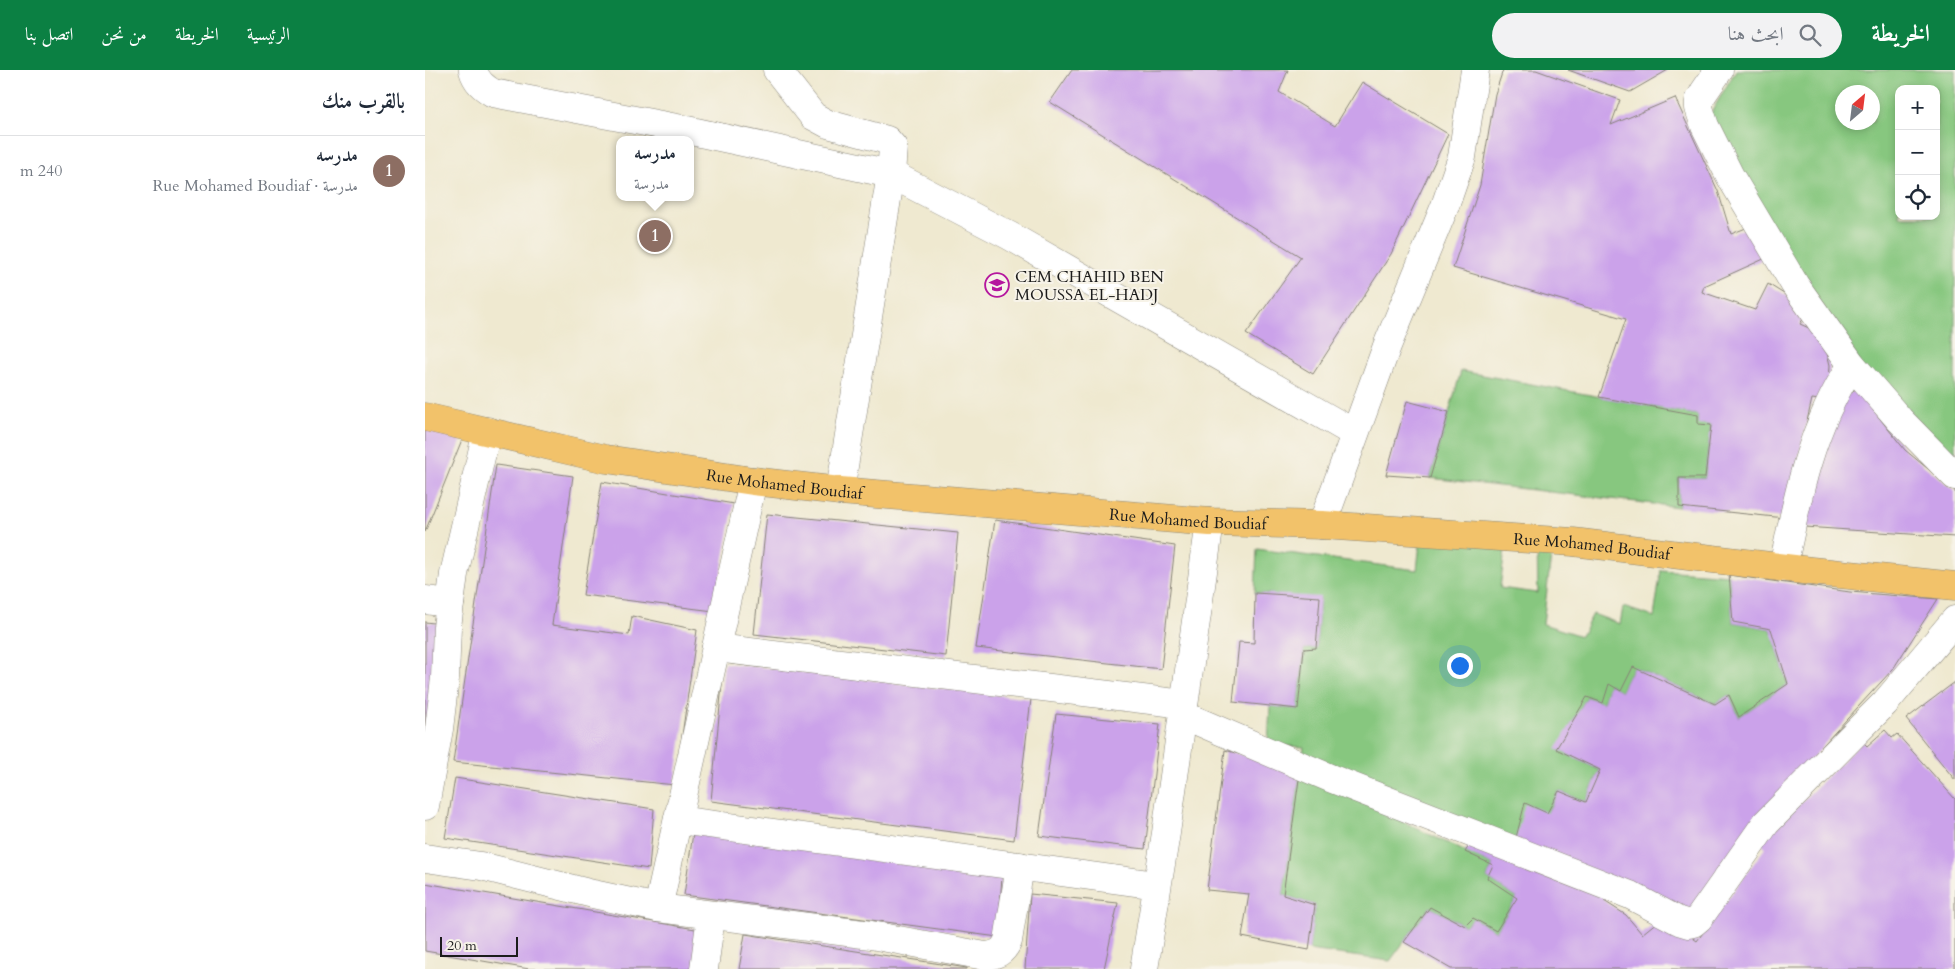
<!DOCTYPE html>
<html lang="ar">
<meta charset="utf-8">
<style>
:root{--surface:#fff;--page:#f2f2f3;--text:#1f2937;--muted:#747a83;--line:#e0e1e3;--accent:#0b8043}
body{margin:0;font-family:Cardo,Amiri,serif;background:var(--page);color:var(--text);direction:rtl}
.controls{position:absolute;right:15px;top:15px;display:grid;overflow:hidden;border-radius:10px;box-shadow:0 2px 8px #0003}
.controls button{width:45px;height:45px;display:grid;place-items:center;padding:0;border:0;border-bottom:1px solid var(--line);background:var(--surface);color:var(--text);font:25px sans-serif}
.compass{position:absolute;left:1410px;top:15px;width:45px;height:45px;border-radius:50%;background:var(--surface);box-shadow:0 2px 8px #0003;rotate:28deg}
.scale{position:absolute;left:15px;bottom:12px;width:78px;box-sizing:border-box;padding-left:5px;border:2px solid #1c1c1c;border-top:0;font-size:14px;line-height:18px;white-space:nowrap;color:#1c1c1c;-webkit-text-stroke:4px #f7f3e8;paint-order:stroke}
.you{position:absolute;left:1034px;top:595px;width:18px;height:18px;margin:-12px;border:4px solid #fff;border-radius:50%;background:#1a73e8;box-shadow:0 0 0 8px #1a73e833}
.badge{display:grid;place-items:center;width:32px;height:32px;border-radius:50%;background:var(--accent);color:#fff;font-size:16px;font-weight:700}
.pin{position:absolute;translate:-50% -50%;border:2px solid #fff;box-shadow:0 1px 5px #0006}
.popup{position:absolute;left:191px;top:66px;width:78px;height:65px;box-sizing:border-box;display:grid;place-content:center;border-radius:10px;background:var(--surface);filter:drop-shadow(0 1px 4px #0005);font-size:16px;white-space:nowrap;color:var(--muted)}
.popup b{font-size:19px;color:var(--text)}
.popup::after{content:'';position:absolute;left:50%;top:100%;margin-left:-10px;border:10px solid transparent;border-top-color:var(--surface)}
.list{margin:0;padding:0;list-style:none}
h2{display:flex;justify-content:space-between;align-items:center;height:65px;margin:0;padding:0 20px;font-size:21px}
h2 small{font-size:16px;font-weight:400;color:var(--muted)}
.list li{display:grid;grid-template-columns:32px 1fr auto;gap:15px;align-items:center;box-sizing:border-box;height:70px;padding:0 20px;border-top:1px solid var(--line)}
.list b{display:block;font-size:19px;white-space:nowrap}
.list p{margin:0;font-size:16px;white-space:nowrap;color:var(--muted)}
.list em{font-size:16px;font-style:normal;color:var(--muted)}
.icon{flex:none;width:28px;height:28px;fill:none;stroke:currentColor;stroke-width:2;stroke-linecap:round;stroke-linejoin:round}
.map{position:relative;flex:none;width:1530px;height:899px;overflow:hidden;direction:ltr}
header{display:flex;align-items:center;gap:30px;box-sizing:border-box;height:70px;padding:0 25px;background:var(--accent);color:#fff}
header strong{font-size:24px}
nav{display:flex;gap:28px;margin-inline-start:auto;font-size:18px}
.search{width:350px;height:45px;background:var(--page);display:flex;align-items:center;gap:12px;box-sizing:border-box;padding:0 18px;border-radius:28px;color:var(--muted);font-size:19px}
main{display:flex}
aside{flex:1;background:var(--surface)}
.map>svg:first-child{display:block}
</style>
<header>
<strong>الخريطة</strong>
<div class="search"><svg class="icon" aria-label="search" viewBox="0 0 24 24"><circle cx="10" cy="10" r="6"/><path d="M15 15l6 6"/></svg>ابحث هنا</div>
<nav><a>الرئيسية</a><a>الخريطة</a><a>من نحن</a><a>اتصل بنا</a></nav>
</header>
<main>
<div class="map">
<svg width="1530" height="899" viewBox="0 0 1530 899">
<rect width="100%" height="100%" fill="#f7f3e8"/>
<filter id="ink" filterUnits="userSpaceOnUse"><feTurbulence type="fractalNoise" baseFrequency=".02" numOctaves="2"/><feDisplacementMap in="SourceGraphic" scale="10" xChannelSelector="R" yChannelSelector="G"/><feConvolveMatrix kernelMatrix="1 2 1 2 8 2 1 2 1" color-interpolation-filters="sRGB"/></filter>
<filter id="wash" filterUnits="userSpaceOnUse"><feTurbulence type="fractalNoise" baseFrequency=".0096" numOctaves="4" result="noise"/><feDisplacementMap in="SourceGraphic" scale="20" xChannelSelector="R" yChannelSelector="G"/><feGaussianBlur stdDeviation="1.12" result="paint"/><feColorMatrix in="noise" values="0 0 0 0 0 0 0 0 0 0 0 0 0 0 0 0 0 1.4 0 .05"/><feComposite in="paint" operator="in"/></filter>
<g filter="url(#wash)">
<rect width="100%" height="100%" fill="#efe9d0"/>
<!-- green -->
<g fill="#87c77f" stroke="#52724e" fill-rule="evenodd">
<path d="M1311,0h219v387l-91,-85 -63,-89 -92,-167zM1474,19h37v127h-37zM1418,22h30v30h-30z"/>
<polygon points="1036,301 1273,345 1273,353 1286,355 1280,408 1254,408 1254,437 1005,408"/>
<polygon points="996,463 1081,472 1075,518 1113,523 1112,476 1127,477 1118,554 1156,566 1168,544 1195,554 1198,537 1229,547 1236,500 1304,505 1308,552 1346,559 1363,614 1314,647 1304,625 1290,634 1208,597 1196,621 1184,614 1178,633 1162,627 1132,679 1175,700 1161,732 1134,721 1122,743 1089,775 877,689 879,677 843,675 845,636 873,639 879,579 891,578 895,528 830,523 832,479 992,500"/>
<polygon points="875,702 1068,795 1062,808 1092,828 1071,861 1048,848 1040,856 1005,837 965,891 884,880 890,835 858,825"/>
</g>
<g id="blocks">
<!-- building -->
<g fill="#cba2ea">
<polygon points="647,0 863,0 854,22 910,56 937,12 1023,64 966,184 888,304 821,264 876,187 625,32"/>
<polygon points="1078,0 1111,0 1195,30 1186,55 1250,28 1293,121 1306,164 1326,156 1341,188 1279,216 1277,222 1330,240 1343,214 1370,231 1381,244 1375,254 1397,264 1405,295 1403,331 1387,329 1360,448 1254,437 1254,408 1280,408 1286,355 1273,354 1273,345 1174,327 1201,249 1028,198 1055,115 1070,24"/>
<polygon points="1143,0 1243,0 1205,22"/>
<polygon points="1431,319 1480,380 1530,421 1530,467 1379,457 1412,330"/>
<polygon points="982,331 1024,342 1005,408 961,405"/>
<polygon points="0,358 38,367 0,462"/>
<polygon points="71,395 148,406 127,555 204,565 207,546 272,560 250,715 28,692"/>
<polygon points="177,412 309,434 289,541 158,525"/>
<polygon points="342,444 533,463 521,586 329,564"/>
<polygon points="570,450 750,476 736,599 551,578"/>
<polygon points="1304,505 1425,522 1513,529 1468,599 1400,673 1288,807 1265,849 1089,775 1100,733 1122,743 1134,721 1161,732 1175,700 1131,679 1162,627 1178,633 1184,614 1196,621 1208,597 1290,634 1304,625 1314,647 1363,614 1346,559 1308,552"/>
<polygon points="830,523 895,527 891,578 879,579 873,639 808,632 814,572 829,573"/>
<polygon points="0,552 17,554 0,680"/>
<polygon points="299,593 606,629 589,770 286,731"/>
<polygon points="1530,612 1530,710 1481,649"/>
<polygon points="631,644 735,654 720,779 614,766"/>
<polygon points="1460,660 1467,668 1472,664 1530,729 1530,899 1026,899 979,872 1005,837 1040,856 1048,848 1071,861 1092,828 1062,808 1068,795 1040,782 1048,770 1177,817 1179,831 1201,845 1217,864 1238,847 1272,871 1340,778 1336,773 1437,671 1442,676"/>
<polygon points="800,680 875,702 858,825 890,835 884,880 817,867 824,824 782,820"/>
<polygon points="30,708 229,739 224,799 20,768"/>
<polygon points="268,763 577,805 573,867 259,825"/>
<polygon points="0,813 276,860 273,899 104,899 0,881"/>
<polygon points="605,824 693,833 679,899 600,899"/>
<polygon points="320,864 542,898 542,899 314,899"/>
</g>
</g>
</g>
<g filter="url(#ink)">
<use href="#blocks" fill-opacity="0" stroke="#868276" stroke-width="1"/>
<g fill="none" stroke-linecap="round" stroke-linejoin="round">
<!-- minor casing -->
<g stroke="#868276" stroke-width="29">
<g id="minor">
<path d="M48,0c3,11 10,17 20,23l189,36 209,45 119,62 344,197"/>
<polyline points="352,0 388,46 403,54 462,70 468,77 466,104 415,421"/>
<polyline points="1294,0 1279,22 1274,31 1274,38 1280,56 1305,106 1370,215 1427,295 1475,350 1530,406"/>
<polyline points="897,455 962,276 1020,136 1037,87 1050,0"/>
<path d="M1358,498c14,-71 28,-142 69,-203"/>
<polyline points="0,530 25,533"/>
<polyline points="291,578 759,634"/>
<polyline points="758,645 905,708 1205,825 1254,851 1264,854 1268,853 1274,848 1341,753 1460,633 1530,550"/>
<polyline points="0,736 14,659 20,608 22,557 29,504 62,361"/>
<polyline points="253,750 732,815"/>
<path d="M0,788l56,8 112,28 65,14 213,27 114,21c12,-1 18,-4 23,-15l12,-75"/>
<polyline points="233,838 328,411"/>
<polyline points="279,899 286,846"/>
<polyline points="719,899 741,763 785,452"/>
</g>
</g>
<!-- major casing -->
<g stroke="#868276" stroke-width="29">
<g id="major">
<path id="s1" d="M0,347l181,42 147,22 87,10 370,31 112,3 251,17 238,29 144,15"/>
</g>
</g>
<!-- minor -->
<use href="#minor" stroke="#fff" stroke-width="28"/>
<!-- major -->
<use href="#major" stroke="#f2c26a" stroke-width="28"/>
</g>
</g>
<!-- icons -->
<defs>
<g id="school-ring" transform="scale(1.25)"><circle r="9.5" fill="#f7f3e8" stroke="#b5179e" stroke-width="1.5"/><path d="M0-5L7-2L0 1L-7-2ZM-4 1L0 2.5L4 1V4Q0 6-4 4Z" fill="#b5179e"/></g>
</defs>
<g fill-rule="evenodd">
<use href="#school-ring" x="572" y="215"/>
</g>
<g text-anchor="middle" stroke-width="4" stroke-linejoin="round" paint-order="stroke">
<!-- poi labels -->
<g font-size="16" fill="#1c1c1c" stroke="#f7f3e8" text-anchor="start">
<text x="590" y="212">CEM CHAHID BEN<tspan x="590" dy="18">MOUSSA EL-HADJ</tspan></text>
</g>
<!-- street labels -->
<g font-size="16" fill="#1c1c1c" stroke="#f7f3e8">
<text dy="6" stroke="none"><textPath href="#s1" startOffset="366">Rue Mohamed Boudiaf</textPath></text>
<text dy="6" stroke="none"><textPath href="#s1" startOffset="771">Rue Mohamed Boudiaf</textPath></text>
<text dy="6" stroke="none"><textPath href="#s1" startOffset="1176">Rue Mohamed Boudiaf</textPath></text>
</g>
</g>
</svg>
<div class="controls">
<button>+</button>
<button>−</button>
<button><svg class="icon" aria-label="locate" viewBox="0 0 24 24"><circle cx="12" cy="12" r="6"/><path d="M12 2v4M12 18v4M2 12h4M18 12h4"/></svg></button>
</div>
<svg class="compass" viewBox="-18 -18 36 36"><path d="M0-13l5 13h-10z" fill="#e53935"/><path d="M0 13l5-13h-10z" fill="#747a83"/></svg>
<div class="scale">20 m</div>
<div class="you"></div>
<div class="pin badge" style="left:230px;top:166px;background:#8d6e63">1</div>
<div class="popup"><b>مدرسه</b>مدرسة</div>
</div>
<aside>
<h2>بالقرب منك<small></small></h2>
<ul class="list">
<li><span class="badge" style="background:#8d6e63">1</span><div><b>مدرسه</b><p>مدرسة · Rue Mohamed Boudiaf</p></div><em>240 m</em></li>
</ul>
</aside>
</main>
